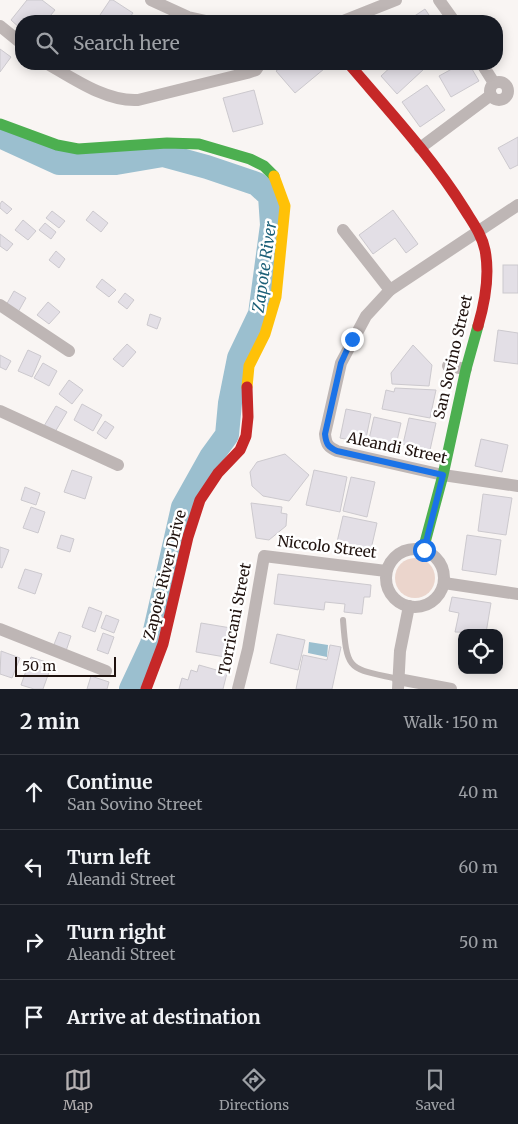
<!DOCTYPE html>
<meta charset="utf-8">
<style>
:root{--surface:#171b24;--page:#20242c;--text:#f1f3f6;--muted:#9ea1a6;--line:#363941;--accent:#b5b1b2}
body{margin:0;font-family:Merriweather,serif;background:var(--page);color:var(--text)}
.controls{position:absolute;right:15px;bottom:15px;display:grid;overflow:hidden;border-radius:10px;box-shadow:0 2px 12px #0003}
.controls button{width:45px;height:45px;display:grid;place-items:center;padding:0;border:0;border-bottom:1px solid var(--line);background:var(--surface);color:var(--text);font:25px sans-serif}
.scale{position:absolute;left:15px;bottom:12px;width:101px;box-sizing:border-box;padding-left:5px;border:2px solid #1f120e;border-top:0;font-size:14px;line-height:18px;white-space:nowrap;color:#1f120e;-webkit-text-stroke:4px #fff;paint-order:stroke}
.stop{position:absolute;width:15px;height:15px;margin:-11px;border:4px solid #1a73e8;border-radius:50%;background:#fff}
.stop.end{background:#1a73e8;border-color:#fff;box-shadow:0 1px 5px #0008}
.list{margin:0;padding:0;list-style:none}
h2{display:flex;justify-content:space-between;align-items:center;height:65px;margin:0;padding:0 20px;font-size:21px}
h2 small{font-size:16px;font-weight:400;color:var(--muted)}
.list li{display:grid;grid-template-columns:32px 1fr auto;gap:15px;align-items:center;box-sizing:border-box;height:75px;padding:0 20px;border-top:1px solid var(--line)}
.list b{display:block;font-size:19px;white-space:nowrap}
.list p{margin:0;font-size:16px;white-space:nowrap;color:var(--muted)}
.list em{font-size:16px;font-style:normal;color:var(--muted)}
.icon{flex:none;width:28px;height:28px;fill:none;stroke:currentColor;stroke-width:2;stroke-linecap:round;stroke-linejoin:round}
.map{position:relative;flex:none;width:518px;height:689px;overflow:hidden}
.search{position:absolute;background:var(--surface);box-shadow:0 2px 12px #0003;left:15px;right:15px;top:15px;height:55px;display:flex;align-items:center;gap:12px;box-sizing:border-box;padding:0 18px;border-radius:20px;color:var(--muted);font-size:19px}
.sheet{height:365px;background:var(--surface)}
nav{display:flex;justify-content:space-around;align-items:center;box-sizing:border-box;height:70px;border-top:1px solid var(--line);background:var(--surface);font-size:14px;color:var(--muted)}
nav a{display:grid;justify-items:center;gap:2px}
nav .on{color:var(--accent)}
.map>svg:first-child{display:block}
</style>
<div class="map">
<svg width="518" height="689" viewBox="0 0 518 689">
<rect width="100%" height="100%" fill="#f9f5f3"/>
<!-- green -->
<circle fill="#ebd5cc" cx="415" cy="578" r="20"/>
<!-- water -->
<polygon fill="#9bbfcf" points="309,642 328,645 327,657 308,653"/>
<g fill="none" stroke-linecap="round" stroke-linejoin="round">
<!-- river -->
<polyline stroke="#9bbfcf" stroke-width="24" points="0,136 59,163 116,163 163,155 207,167 257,184 270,196 272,225 260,314 239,358 230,403 227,435 211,457 183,507 152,644 131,689"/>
</g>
<!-- building -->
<g fill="#e3dfe6" stroke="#ccc9ce">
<polygon points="27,0 42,0 55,10 46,21 21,21 21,29 11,20"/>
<polygon points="110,0 113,0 133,13 127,21 96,21"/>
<polygon points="425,9 433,21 407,21"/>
<polygon points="0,49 11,57 0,72"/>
<polygon points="285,64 330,64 295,93 276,71"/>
<polygon points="394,64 419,64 424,69 397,94 381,76"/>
<polygon points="461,64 469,64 479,81 451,97 439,76"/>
<polygon points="427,85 445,110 420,127 402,102"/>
<polygon points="254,90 263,124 233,132 223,98"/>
<polygon points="518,137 518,165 510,169 498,148"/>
<polygon points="2,201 12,209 7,214 0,208 0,204"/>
<polygon points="393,210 418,244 406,253 395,238 373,254 359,235"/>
<polygon points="52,211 65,221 59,228 46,218"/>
<polygon points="93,211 108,223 101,232 86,220"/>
<polygon points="23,220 36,231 28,240 15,230"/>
<polygon points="45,223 56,232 51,239 39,230"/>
<polygon points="0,234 13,244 7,251 0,246"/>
<polygon points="56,251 65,259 59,268 49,260"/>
<rect x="503" y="265" width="15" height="28"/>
<polygon points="102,279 116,290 109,297 96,287"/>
<polygon points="14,291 26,298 17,314 5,307"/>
<polygon points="125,293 134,300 127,309 118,302"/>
<polygon points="48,302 60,312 49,324 37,315"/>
<polygon points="150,314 161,318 157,329 147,325"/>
<polygon points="498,330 518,333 518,364 494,361"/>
<polygon points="127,344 136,352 123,367 113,359"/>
<polygon points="413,345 432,365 429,386 392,384 391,373"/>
<polygon points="28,350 41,356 32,377 18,371"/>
<polygon points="0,355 11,361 6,370 0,367"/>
<polygon points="43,363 57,371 49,386 34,378"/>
<polygon points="69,380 83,390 72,404 59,394"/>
<polygon points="395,388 436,390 430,418 382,409 386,390 394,392"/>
<polygon points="82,404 102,415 93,431 74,420"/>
<polygon points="56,406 67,412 55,432 44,426"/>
<polygon points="346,409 371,414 365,443 340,438"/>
<polygon points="374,417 401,423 395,450 368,444"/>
<polygon points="409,418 436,423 430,450 403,444"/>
<polygon points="105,421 114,427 106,439 97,433"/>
<polygon points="481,439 508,445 502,472 475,466"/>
<polygon points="285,454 309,475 289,501 263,496 252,486 250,472 257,462"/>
<polygon points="72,470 92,477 85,499 64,492"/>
<polygon points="314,470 347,477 340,512 306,505"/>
<polygon points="351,477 375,482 367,517 343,511"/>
<polygon points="25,487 40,493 36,505 21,500"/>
<polygon points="483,494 512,498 506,535 478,531"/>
<polygon points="251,503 282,507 281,513 287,514 286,526 269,540 256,538"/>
<polygon points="31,507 45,512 38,533 23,528"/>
<polygon points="343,516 377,523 369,558 335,551"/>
<polygon points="61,535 74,539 70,552 57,548"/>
<polygon points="467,535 501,540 496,575 462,570"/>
<polygon points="0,547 9,550 2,568 0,567"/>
<polygon points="25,569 42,574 35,594 18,588"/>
<polygon points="278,574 371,585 370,597 364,597 362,614 344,612 345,604 325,602 324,610 274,604"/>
<polygon points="452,597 491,603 486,633 455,632 459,613 449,611"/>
<polygon points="89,607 102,612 95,632 82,627"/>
<polygon points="106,615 119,620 114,633 101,628"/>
<polygon points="201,623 231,628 225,657 196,652"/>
<polygon points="59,632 71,636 66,651 53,647"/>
<polygon points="103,633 114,637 108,654 97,650"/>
<polygon points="277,634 305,640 298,670 270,663"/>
<polygon points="330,645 341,647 332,689 296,689 303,655 327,660"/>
<polygon points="1,651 20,658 12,678 0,674"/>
<polygon points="31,657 52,664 43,689 34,689 21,685"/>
<polygon points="199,665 227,673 223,689 179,689 182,678 188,680 191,670 197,672"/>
<polygon points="91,676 109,682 107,689 87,689"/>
</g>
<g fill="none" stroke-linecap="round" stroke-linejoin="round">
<!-- lane -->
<path stroke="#beb6b5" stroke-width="6" d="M343,620c4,53 6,48 55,59"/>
<!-- street -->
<g stroke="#beb6b5" stroke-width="12">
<polyline points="151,0 188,17 206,21"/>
<polyline points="439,0 454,21"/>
<polyline points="343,21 396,0"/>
<polyline points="0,26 21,43"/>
<path d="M48,64c26,15 59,38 90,36l109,-27 9,-3 4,-6"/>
<polyline points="482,64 494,83"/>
<circle cx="499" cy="91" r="9"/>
<polyline points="420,148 491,95"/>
<path d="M518,205l-128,85 -24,26 -25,47 -16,71c1,10 3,13 12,17l106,24 75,11"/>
<polyline points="343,230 390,290"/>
<polyline points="0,305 69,351"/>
<polyline points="448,366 466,369"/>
<polyline points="0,411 118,465"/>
<circle cx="415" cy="578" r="29"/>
<polyline points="444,583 518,594"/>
<polyline points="0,629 106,671"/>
<polyline points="398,679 451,689"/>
<polyline points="238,689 248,649 264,556 386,571"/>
<polyline points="398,689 400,651 409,606"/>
</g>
<!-- fast -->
<g stroke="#4caf50" stroke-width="11">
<polyline points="0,124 57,145 78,149 167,143 199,144 250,159 264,166 274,176"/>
<polyline points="423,550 443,475 466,369 478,326"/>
</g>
<!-- slow -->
<polyline stroke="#ffc107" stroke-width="11" points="247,387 249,366 265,334 276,297 285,206 274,176"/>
<!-- jam -->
<g stroke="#c62828" stroke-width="11">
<path d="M349,64c40,47 83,93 116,146 8,13 17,25 20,40 5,25 0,52 -7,76"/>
<polyline points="146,689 163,644 188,537 200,500 218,473 240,450 246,436 248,417 247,387"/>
</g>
</g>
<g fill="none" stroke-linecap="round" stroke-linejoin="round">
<!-- route -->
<path stroke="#1a73e8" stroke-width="6" d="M352,339l-11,24 -16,71c1,10 3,13 12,17l106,24 -19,75"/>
</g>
<g text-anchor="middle" stroke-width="5" stroke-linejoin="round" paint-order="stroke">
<!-- street labels -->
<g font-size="15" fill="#1f120e" stroke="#fff">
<text transform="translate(453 357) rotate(-77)" y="5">San Sovino Street</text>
<text transform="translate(397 448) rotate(12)" y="5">Aleandi Street</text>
<text transform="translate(327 547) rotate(7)" y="5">Niccolo Street</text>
<text transform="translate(165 575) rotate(-76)" y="5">Zapote River Drive</text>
<text transform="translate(235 619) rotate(-79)" y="5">Torricani Street</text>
</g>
<!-- water labels -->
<g font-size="16" font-style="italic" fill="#1c6078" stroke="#fff">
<text transform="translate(264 267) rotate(-82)" y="6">Zapote River</text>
</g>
</g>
</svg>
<div class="controls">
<button><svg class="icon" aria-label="locate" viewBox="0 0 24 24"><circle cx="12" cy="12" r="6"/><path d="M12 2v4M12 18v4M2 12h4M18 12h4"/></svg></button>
</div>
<div class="scale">50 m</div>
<div class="stop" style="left:424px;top:550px"></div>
<div class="stop end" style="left:352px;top:339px"></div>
<div class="search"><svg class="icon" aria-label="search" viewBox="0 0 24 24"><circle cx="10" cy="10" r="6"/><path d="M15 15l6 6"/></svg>Search here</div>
</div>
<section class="sheet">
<h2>2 min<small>Walk · 150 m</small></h2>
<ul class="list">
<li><svg class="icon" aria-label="ahead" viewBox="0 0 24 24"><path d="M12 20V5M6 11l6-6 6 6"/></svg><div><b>Continue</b><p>San Sovino Street</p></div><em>40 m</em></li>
<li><svg class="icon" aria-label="left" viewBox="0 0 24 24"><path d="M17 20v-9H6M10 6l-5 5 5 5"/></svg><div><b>Turn left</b><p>Aleandi Street</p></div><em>60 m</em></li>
<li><svg class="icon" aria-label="right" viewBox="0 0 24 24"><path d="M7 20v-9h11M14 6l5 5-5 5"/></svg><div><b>Turn right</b><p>Aleandi Street</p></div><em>50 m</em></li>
<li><svg class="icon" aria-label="arrive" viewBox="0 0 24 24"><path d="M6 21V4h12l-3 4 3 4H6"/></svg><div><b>Arrive at destination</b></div></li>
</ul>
</section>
<nav>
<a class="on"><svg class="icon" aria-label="map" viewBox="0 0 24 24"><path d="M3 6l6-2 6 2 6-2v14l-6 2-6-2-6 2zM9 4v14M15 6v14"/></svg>Map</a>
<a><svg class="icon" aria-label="directions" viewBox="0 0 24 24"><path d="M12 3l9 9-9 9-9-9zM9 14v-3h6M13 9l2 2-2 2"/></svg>Directions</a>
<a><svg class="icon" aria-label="saved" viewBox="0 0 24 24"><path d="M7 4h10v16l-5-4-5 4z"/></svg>Saved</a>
</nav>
